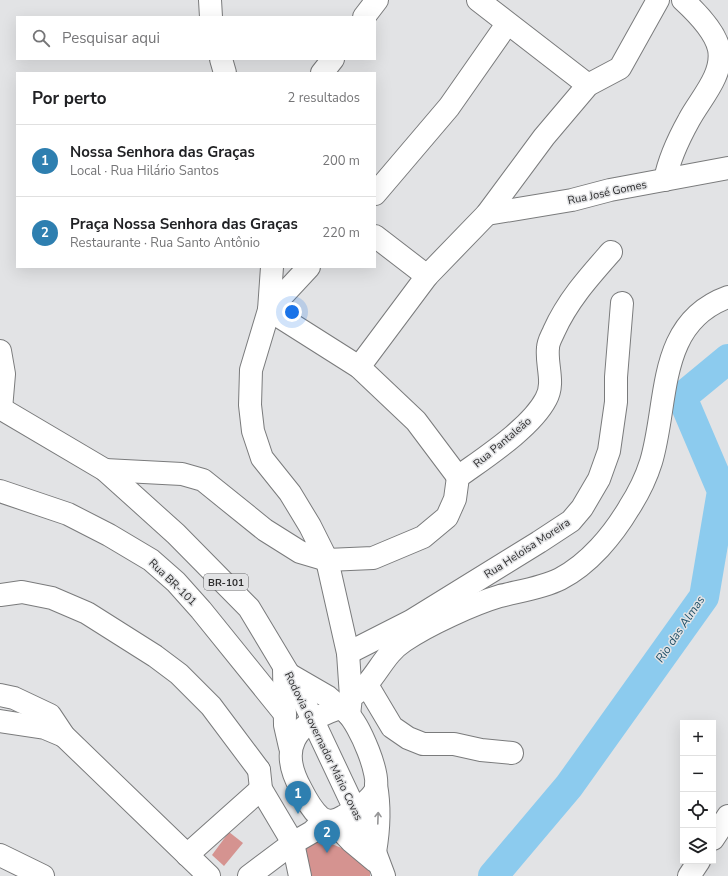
<!DOCTYPE html>
<html lang="pt">
<meta charset="utf-8">
<style>
:root{--surface:#fff;--page:#f2f2f2;--text:#202124;--muted:#757577;--line:#e0e0e0;--accent:#2e7fb0}
body{margin:0;font-family:"Nunito Sans",sans-serif;background:var(--page);color:var(--text)}
.controls{position:absolute;right:12px;bottom:12px;display:grid;overflow:hidden;border-radius:0px;box-shadow:0 4px 16px #0002}
.controls button{width:36px;height:36px;display:grid;place-items:center;padding:0;border:0;border-bottom:1px solid var(--line);background:var(--surface);color:var(--text);font:20px sans-serif}
.you{position:absolute;left:292px;top:312px;width:14px;height:14px;margin:-10px;border:3px solid #fff;border-radius:50%;background:#1a73e8;box-shadow:0 0 0 6px #1a73e833}
.badge{display:grid;place-items:center;width:26px;height:26px;border-radius:50%;background:var(--accent);color:#fff;font-size:13px;font-weight:700}
.pin{position:absolute;translate:-50% -33px;filter:drop-shadow(0 1px 2px #0008)}
.pin::after{content:'';position:absolute;top:21px;width:14px;height:12px;background:inherit;clip-path:polygon(0 0,100% 0,50% 100%)}
.list{margin:0;padding:0;list-style:none}
h2{display:flex;justify-content:space-between;align-items:center;height:52px;margin:0;padding:0 16px;font-size:17px}
h2 small{font-size:13px;font-weight:400;color:var(--muted)}
.list li{display:grid;grid-template-columns:26px 1fr auto;gap:12px;align-items:center;box-sizing:border-box;height:72px;padding:0 16px;border-top:1px solid var(--line)}
.list b{display:block;font-size:15px;white-space:nowrap}
.list p{margin:0;font-size:13px;white-space:nowrap;color:var(--muted)}
.list em{font-size:13px;font-style:normal;color:var(--muted)}
.icon{flex:none;width:22px;height:22px;fill:none;stroke:currentColor;stroke-width:2;stroke-linecap:round;stroke-linejoin:round}
.map{position:relative;flex:none;width:728px;height:876px;overflow:hidden}
.search{position:absolute;background:var(--surface);box-shadow:0 4px 16px #0002;left:16px;top:16px;width:360px;height:44px;display:flex;align-items:center;gap:10px;box-sizing:border-box;padding:0 14px;border-radius:0px;color:var(--muted);font-size:15px}
.panel{position:absolute;background:var(--surface);box-shadow:0 4px 16px #0002;left:16px;top:72px;width:360px;height:196px;border-radius:0px}
.map>svg:first-child{display:block}
</style>
<div class="map">
<svg width="728" height="876" viewBox="0 0 728 876">
<rect width="100%" height="100%" fill="#e2e3e5"/>
<g fill="none" stroke-linecap="round" stroke-linejoin="round">
<!-- river -->
<polyline stroke="#8ccbee" stroke-width="30" points="493,876 569,786 704,597 722,491 682,397 728,359"/>
</g>
<!-- building -->
<g fill="#d59390">
<polygon points="229,832 243,843 224,866 212,855"/>
<polygon points="322,840 344,849 370,871 370,876 309,876 303,858 308,842"/>
</g>
<g fill="none" stroke-linecap="round" stroke-linejoin="round">
<!-- minor casing -->
<g stroke="#7a7b7c" stroke-width="24">
<g id="minor">
<polyline points="210,0 211,17"/>
<polyline points="478,0 588,85"/>
<polyline points="364,17 377,0"/>
<polyline points="221,59 225,73"/>
<polyline points="322,73 333,59"/>
<path d="M665,180c4,-21 14,-42 24,-60 11,-21 35,-45 30,-71 -4,-18 -23,-37 -36,-49"/>
<polyline points="375,194 449,107 507,24"/>
<polyline points="487,214 572,200 610,190 728,168"/>
<polyline points="375,236 427,276"/>
<polyline points="272,267 269,310 359,367 416,421 458,477"/>
<polyline points="309,267 269,310 251,370 250,405 253,431 262,458 290,493 310,526 327,560 348,653 351,697"/>
<polyline points="0,351 4,374 1,409"/>
<polyline points="359,367 427,276 487,214 544,137 588,85 620,68 658,0"/>
<path d="M105,470l77,4 21,6 62,50 35,22 27,8 46,-2 50,-21 24,-20 8,-18 3,-22c26,-19 73,-49 88,-78 9,-16 0,-34 2,-51 0,-6 4,-12 6,-17 14,-31 35,-54 57,-79"/>
<polyline points="0,491 68,514 109,535 151,560 176,582 201,610 285,714"/>
<polyline points="0,595 22,592 52,598 87,613 155,656 179,674 211,706 259,770"/>
<polyline points="348,653 411,621 539,542 571,521 582,508 599,479 609,451 616,402 616,377 622,303"/>
<polyline points="367,685 392,727 408,738 423,744 454,744 481,750 512,753"/>
<polyline points="0,695 14,698 50,715 64,736 209,876"/>
<path d="M337,709c4,0 7,0 10,4 12,11 35,63 28,78 -6,11 -20,19 -31,25 -8,5 -16,7 -24,1 -9,-8 -14,-18 -19,-28 -23,-41 -6,-65 36,-80z"/>
<path d="M349,715l2,-18c5,-4 12,-8 16,-13 13,-15 20,-32 37,-43 23,-16 69,-37 96,-45 20,-5 42,-8 60,-17 29,-15 53,-44 69,-71 9,-14 17,-30 22,-46 18,-60 5,-139 77,-165"/>
<polyline points="0,721 45,728 64,736"/>
<polyline points="259,770 261,789 293,843 300,876"/>
<polyline points="713,839 728,816"/>
<polyline points="0,855 43,876"/>
<polyline points="187,855 261,789"/>
<polyline points="249,876 293,843 312,832 324,820"/>
<polyline points="689,876 699,861"/>
</g>
</g>
<!-- highway casing -->
<g stroke="#7a7b7c" stroke-width="24">
<g id="highway">
<polyline points="0,408 105,470 176,534 249,608 300,693 375,852 384,876"/>
<polyline points="284,668 285,725 290,747"/>
<polyline points="290,675 328,697 342,709"/>
<polyline points="332,821 351,841 375,861"/>
<path d="M375,852c4,-23 5,-45 1,-67"/>
</g>
</g>
<!-- minor -->
<use href="#minor" stroke="#fff" stroke-width="22"/>
<!-- highway -->
<use href="#highway" stroke="#fff" stroke-width="22"/>
</g>
<!-- one-way arrows -->
<defs><path id="oneway-shaft" d="M-6 0H5M1.5-3L5.5 0L1.5 3" fill="none" stroke-width="1.6" stroke-linecap="round" stroke-linejoin="round"/></defs>
<use stroke="#969697" href="#oneway-shaft" transform="translate(378 818) rotate(-88)"/>
<g text-anchor="middle" stroke-width="3" stroke-linejoin="round" paint-order="stroke">
<!-- shield labels -->
<rect fill="#e2e3e5" stroke="#646466" stroke-width="1" x="204" y="574" width="44" height="16" rx="3"/>
<g font-size="10" font-weight="bold" fill="#2e2e2f">
<text x="226" y="586">BR-101</text>
</g>
<!-- street labels -->
<g font-size="11" fill="#2e2e2f" stroke="#e2e3e5">
<text transform="translate(607 192) rotate(-12)" y="4">Rua José Gomes</text>
<text transform="translate(502 442) rotate(-40)" y="4">Rua Pantaleão</text>
<text transform="translate(527 548) rotate(-33)" y="4">Rua Heloisa Moreira</text>
<text transform="translate(173 582) rotate(44)" y="4">Rua BR-101</text>
<text transform="translate(324 746) rotate(64)" y="4">Rodovia Governador Mário Covas</text>
</g>
<!-- water labels -->
<g font-size="12" font-style="italic" fill="#21526a" stroke="#e2e3e5">
<text transform="translate(680 629) rotate(-56)" y="4">Rio das Almas</text>
</g>
</g>
</svg>
<div class="controls">
<button>+</button>
<button>−</button>
<button><svg class="icon" aria-label="locate" viewBox="0 0 24 24"><circle cx="12" cy="12" r="6"/><path d="M12 2v4M12 18v4M2 12h4M18 12h4"/></svg></button>
<button><svg class="icon" aria-label="layers" viewBox="0 0 24 24"><path d="M12 4l9 5-9 5-9-5zM3 14l9 5 9-5"/></svg></button>
</div>
<div class="you"></div>
<div class="pin badge" style="left:298px;top:814px">1</div>
<div class="pin badge" style="left:327px;top:853px">2</div>
<div class="search"><svg class="icon" aria-label="search" viewBox="0 0 24 24"><circle cx="10" cy="10" r="6"/><path d="M15 15l6 6"/></svg>Pesquisar aqui</div>
<section class="panel">
<h2>Por perto<small>2 resultados</small></h2>
<ul class="list">
<li><span class="badge">1</span><div><b>Nossa Senhora das Graças</b><p>Local · Rua Hilário Santos</p></div><em>200 m</em></li>
<li><span class="badge">2</span><div><b>Praça Nossa Senhora das Graças</b><p>Restaurante · Rua Santo Antônio</p></div><em>220 m</em></li>
</ul>
</section>
</div>
